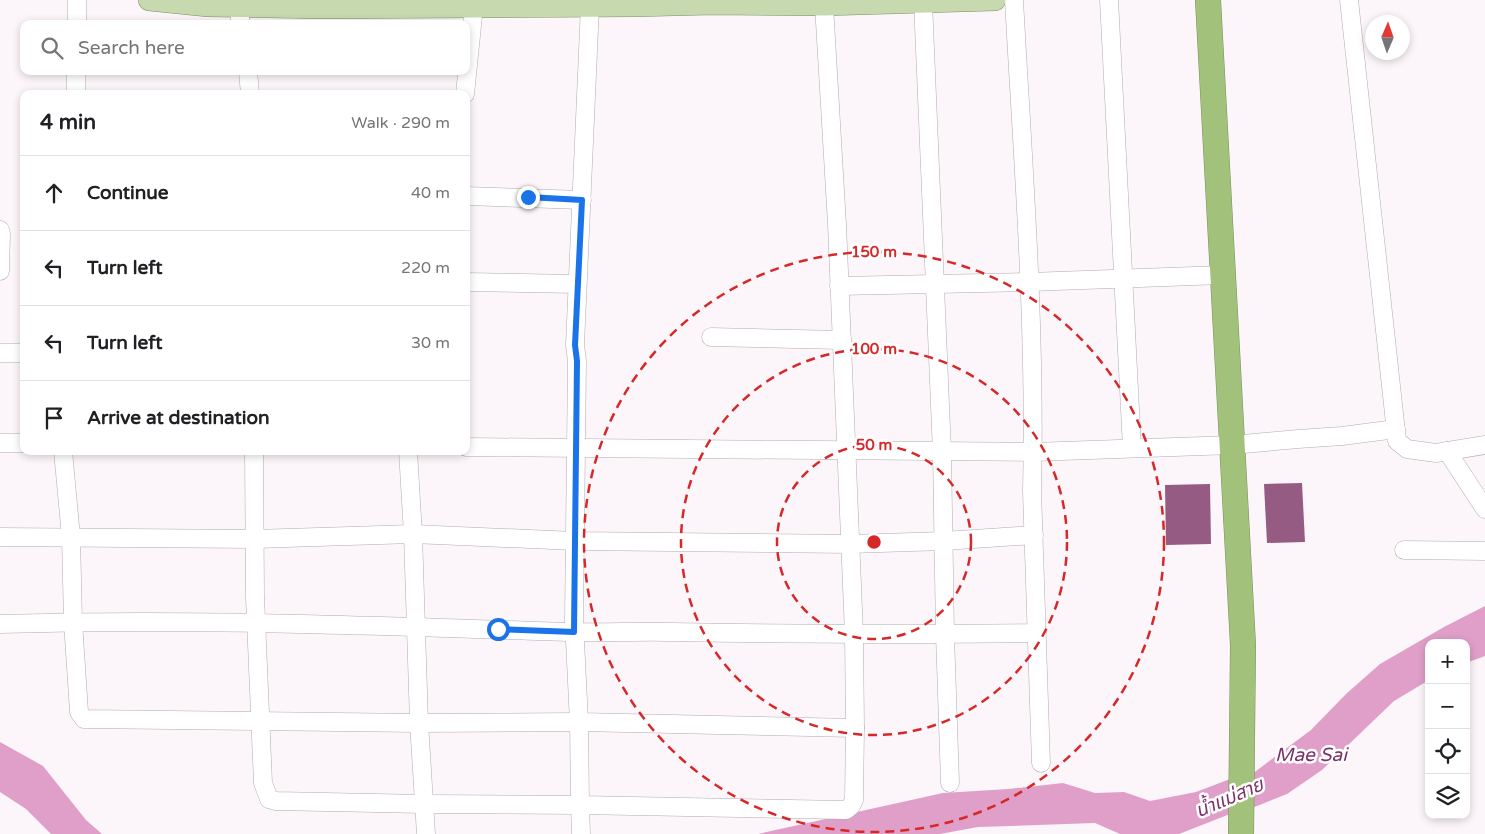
<!DOCTYPE html>
<meta charset="utf-8">
<style>
:root{--surface:#fff;--page:#f2f2f2;--text:#202124;--muted:#757577;--line:#e0e0e0}
body{margin:0;font-family:"Varela Round","Noto Sans Thai",sans-serif;background:var(--page);color:var(--text)}
.controls{position:absolute;right:15px;bottom:15px;display:grid;overflow:hidden;border-radius:10px;box-shadow:0 2px 8px #0003}
.controls button{width:45px;height:45px;display:grid;place-items:center;padding:0;border:0;border-bottom:1px solid var(--line);background:var(--surface);color:var(--text);font:25px sans-serif}
.compass{position:absolute;left:1365px;top:15px;width:45px;height:45px;border-radius:50%;background:var(--surface);box-shadow:0 2px 8px #0003;rotate:2deg}
.stop{position:absolute;width:15px;height:15px;margin:-11px;border:4px solid #1a73e8;border-radius:50%;background:#fff}
.stop.end{background:#1a73e8;border-color:#fff;box-shadow:0 1px 5px #0008}
.list{margin:0;padding:0;list-style:none}
h2{display:flex;justify-content:space-between;align-items:center;height:65px;margin:0;padding:0 20px;font-size:21px}
h2 small{font-size:16px;font-weight:400;color:var(--muted)}
.list li{display:grid;grid-template-columns:32px 1fr auto;gap:15px;align-items:center;box-sizing:border-box;height:75px;padding:0 20px;border-top:1px solid var(--line)}
.list b{display:block;font-size:19px;white-space:nowrap}
.list em{font-size:16px;font-style:normal;color:var(--muted)}
.icon{flex:none;width:28px;height:28px;fill:none;stroke:currentColor;stroke-width:2;stroke-linecap:round;stroke-linejoin:round}
.map{position:relative;flex:none;width:1485px;height:834px;overflow:hidden}
.search{position:absolute;background:var(--surface);box-shadow:0 2px 8px #0003;left:20px;top:20px;width:450px;height:55px;display:flex;align-items:center;gap:12px;box-sizing:border-box;padding:0 18px;border-radius:10px;color:var(--muted);font-size:19px}
.panel{position:absolute;background:var(--surface);box-shadow:0 2px 8px #0003;left:20px;top:90px;width:450px;height:365px;border-radius:10px}
.map>svg:first-child{display:block}
</style>
<div class="map">
<svg width="1485" height="834" viewBox="0 0 1485 834">
<rect width="100%" height="100%" fill="#fcf5f9"/>
<!-- water -->
<g fill="#e09fc9">
<polygon points="1485,606 1485,656 1466,663 1466,643 1429,643 1429,680 1394,701 1322,770 1287,794 1252,808 1252,774 1311,730 1346,694 1380,664 1444,627"/>
<polygon points="0,742 43,766 86,820 102,834 51,834 26,809 0,792"/>
<polygon points="1230,779 1230,814 1179,834 1120,834 1095,823 978,827 940,834 758,834 943,793 1008,789 1063,783 1095,793 1124,792 1150,801 1196,792"/>
</g>
<!-- building -->
<g fill="#965b83">
<polygon points="1302,483 1305,542 1267,543 1264,484"/>
<polygon points="1210,484 1211,544 1166,545 1165,485"/>
</g>
<g fill="none" stroke-linecap="round" stroke-linejoin="round">
<!-- minor casing -->
<g stroke="#b2acb0" stroke-width="19">
<g id="minor">
<path d="M1014,0c9,163 22,328 18,491l9,272"/>
<polyline points="1109,0 1132,448"/>
<polyline points="1349,0 1397,441 1407,449 1436,453 1485,445"/>
<polyline points="923,2 942,452 945,634 950,783"/>
<polyline points="590,6 575,345 577,361 574,620 579,722 580,805 846,810 851,806 854,800 855,728 854,634 837,224 824,5"/>
<polyline points="238,7 241,24"/>
<polyline points="77,24 77,0"/>
<polyline points="248,71 250,94"/>
<polyline points="76,94 76,71"/>
<polyline points="465,94 474,6"/>
<polyline points="466,196 582,200"/>
<polyline points="0,230 1,234 0,271"/>
<polyline points="466,282 577,284"/>
<polyline points="839,286 1029,282 1222,275"/>
<polyline points="711,337 842,340"/>
<polyline points="0,353 24,353"/>
<polyline points="0,443 24,443"/>
<polyline points="466,447 1033,452 1232,445 1298,439 1342,436 1396,429"/>
<polyline points="63,451 71,537 73,622 79,712 84,719 419,723 579,722 855,728"/>
<polyline points="254,451 255,597 263,783 269,799 276,801 424,804 580,805 581,834"/>
<polyline points="408,451 413,534 419,723 426,834"/>
<polyline points="1447,451 1485,509"/>
<polyline points="0,537 254,539 413,534 575,541 849,544 944,541 1034,535"/>
<polyline points="1404,550 1485,551"/>
<path d="M0,624c191,-6 382,2 573,8 33,1 66,-1 99,0 122,2 243,3 365,1"/>
</g>
</g>
<!-- major casing -->
<g stroke="#7c8f62" stroke-width="22">
<polyline id="major" points="149,0 208,6 322,8 634,6 713,4 824,5 995,0"/>
</g>
<!-- highway casing -->
<g stroke="#7c8f62" stroke-width="26">
<polyline id="highway" points="1208,0 1243,645 1241,834"/>
</g>
<!-- minor -->
<use href="#minor" stroke="#fff" stroke-width="18"/>
<!-- major -->
<use href="#major" stroke="#c7daaf" stroke-width="21"/>
<!-- highway -->
<use href="#highway" stroke="#a2c17a" stroke-width="25"/>
</g>
<g fill="none" stroke-linecap="round" stroke-linejoin="round">
<!-- route -->
<polyline stroke="#1a73e8" stroke-width="6" points="498,629 574,632 577,361 575,345 582,200 528,197"/>
</g>
<!-- distance rings -->
<g fill="none" stroke="#d62828" stroke-width="2.5" stroke-dasharray="9 6">
<circle cx="874" cy="542" r="97"/>
<circle cx="874" cy="542" r="193"/>
<circle cx="874" cy="542" r="290"/>
</g>
<g text-anchor="middle" stroke-width="5" stroke-linejoin="round" paint-order="stroke">
<!-- water labels -->
<g font-size="19" font-style="italic" fill="#7d3168" stroke="#fff">
<text x="1311" y="761">Mae Sai</text>
<text transform="translate(1229 797) rotate(-23)" y="7">น้ำแม่สาย</text>
</g>
</g>
<circle cx="874" cy="542" r="8" fill="#d62828" stroke="#fff" stroke-width="2.5"/>
<g font-size="15" text-anchor="middle" font-weight="bold" fill="#d62828" stroke="#fff" stroke-width="5" stroke-linejoin="round" paint-order="stroke">
<text x="874" y="257">150 m</text>
<text x="874" y="354">100 m</text>
<text x="874" y="450">50 m</text>
</g>
</svg>
<div class="controls">
<button>+</button>
<button>−</button>
<button><svg class="icon" aria-label="locate" viewBox="0 0 24 24"><circle cx="12" cy="12" r="6"/><path d="M12 2v4M12 18v4M2 12h4M18 12h4"/></svg></button>
<button><svg class="icon" aria-label="layers" viewBox="0 0 24 24"><path d="M12 4l9 5-9 5-9-5zM3 14l9 5 9-5"/></svg></button>
</div>
<svg class="compass" viewBox="-18 -18 36 36"><path d="M0-13l5 13h-10z" fill="#e53935"/><path d="M0 13l5-13h-10z" fill="#757577"/></svg>
<div class="stop" style="left:498px;top:629px"></div>
<div class="stop end" style="left:528px;top:197px"></div>
<div class="search"><svg class="icon" aria-label="search" viewBox="0 0 24 24"><circle cx="10" cy="10" r="6"/><path d="M15 15l6 6"/></svg>Search here</div>
<section class="panel">
<h2>4 min<small>Walk · 290 m</small></h2>
<ul class="list">
<li><svg class="icon" aria-label="ahead" viewBox="0 0 24 24"><path d="M12 20V5M6 11l6-6 6 6"/></svg><div><b>Continue</b></div><em>40 m</em></li>
<li><svg class="icon" aria-label="left" viewBox="0 0 24 24"><path d="M17 20v-9H6M10 6l-5 5 5 5"/></svg><div><b>Turn left</b></div><em>220 m</em></li>
<li><svg class="icon" aria-label="left" viewBox="0 0 24 24"><path d="M17 20v-9H6M10 6l-5 5 5 5"/></svg><div><b>Turn left</b></div><em>30 m</em></li>
<li><svg class="icon" aria-label="arrive" viewBox="0 0 24 24"><path d="M6 21V4h12l-3 4 3 4H6"/></svg><div><b>Arrive at destination</b></div></li>
</ul>
</section>
</div>
